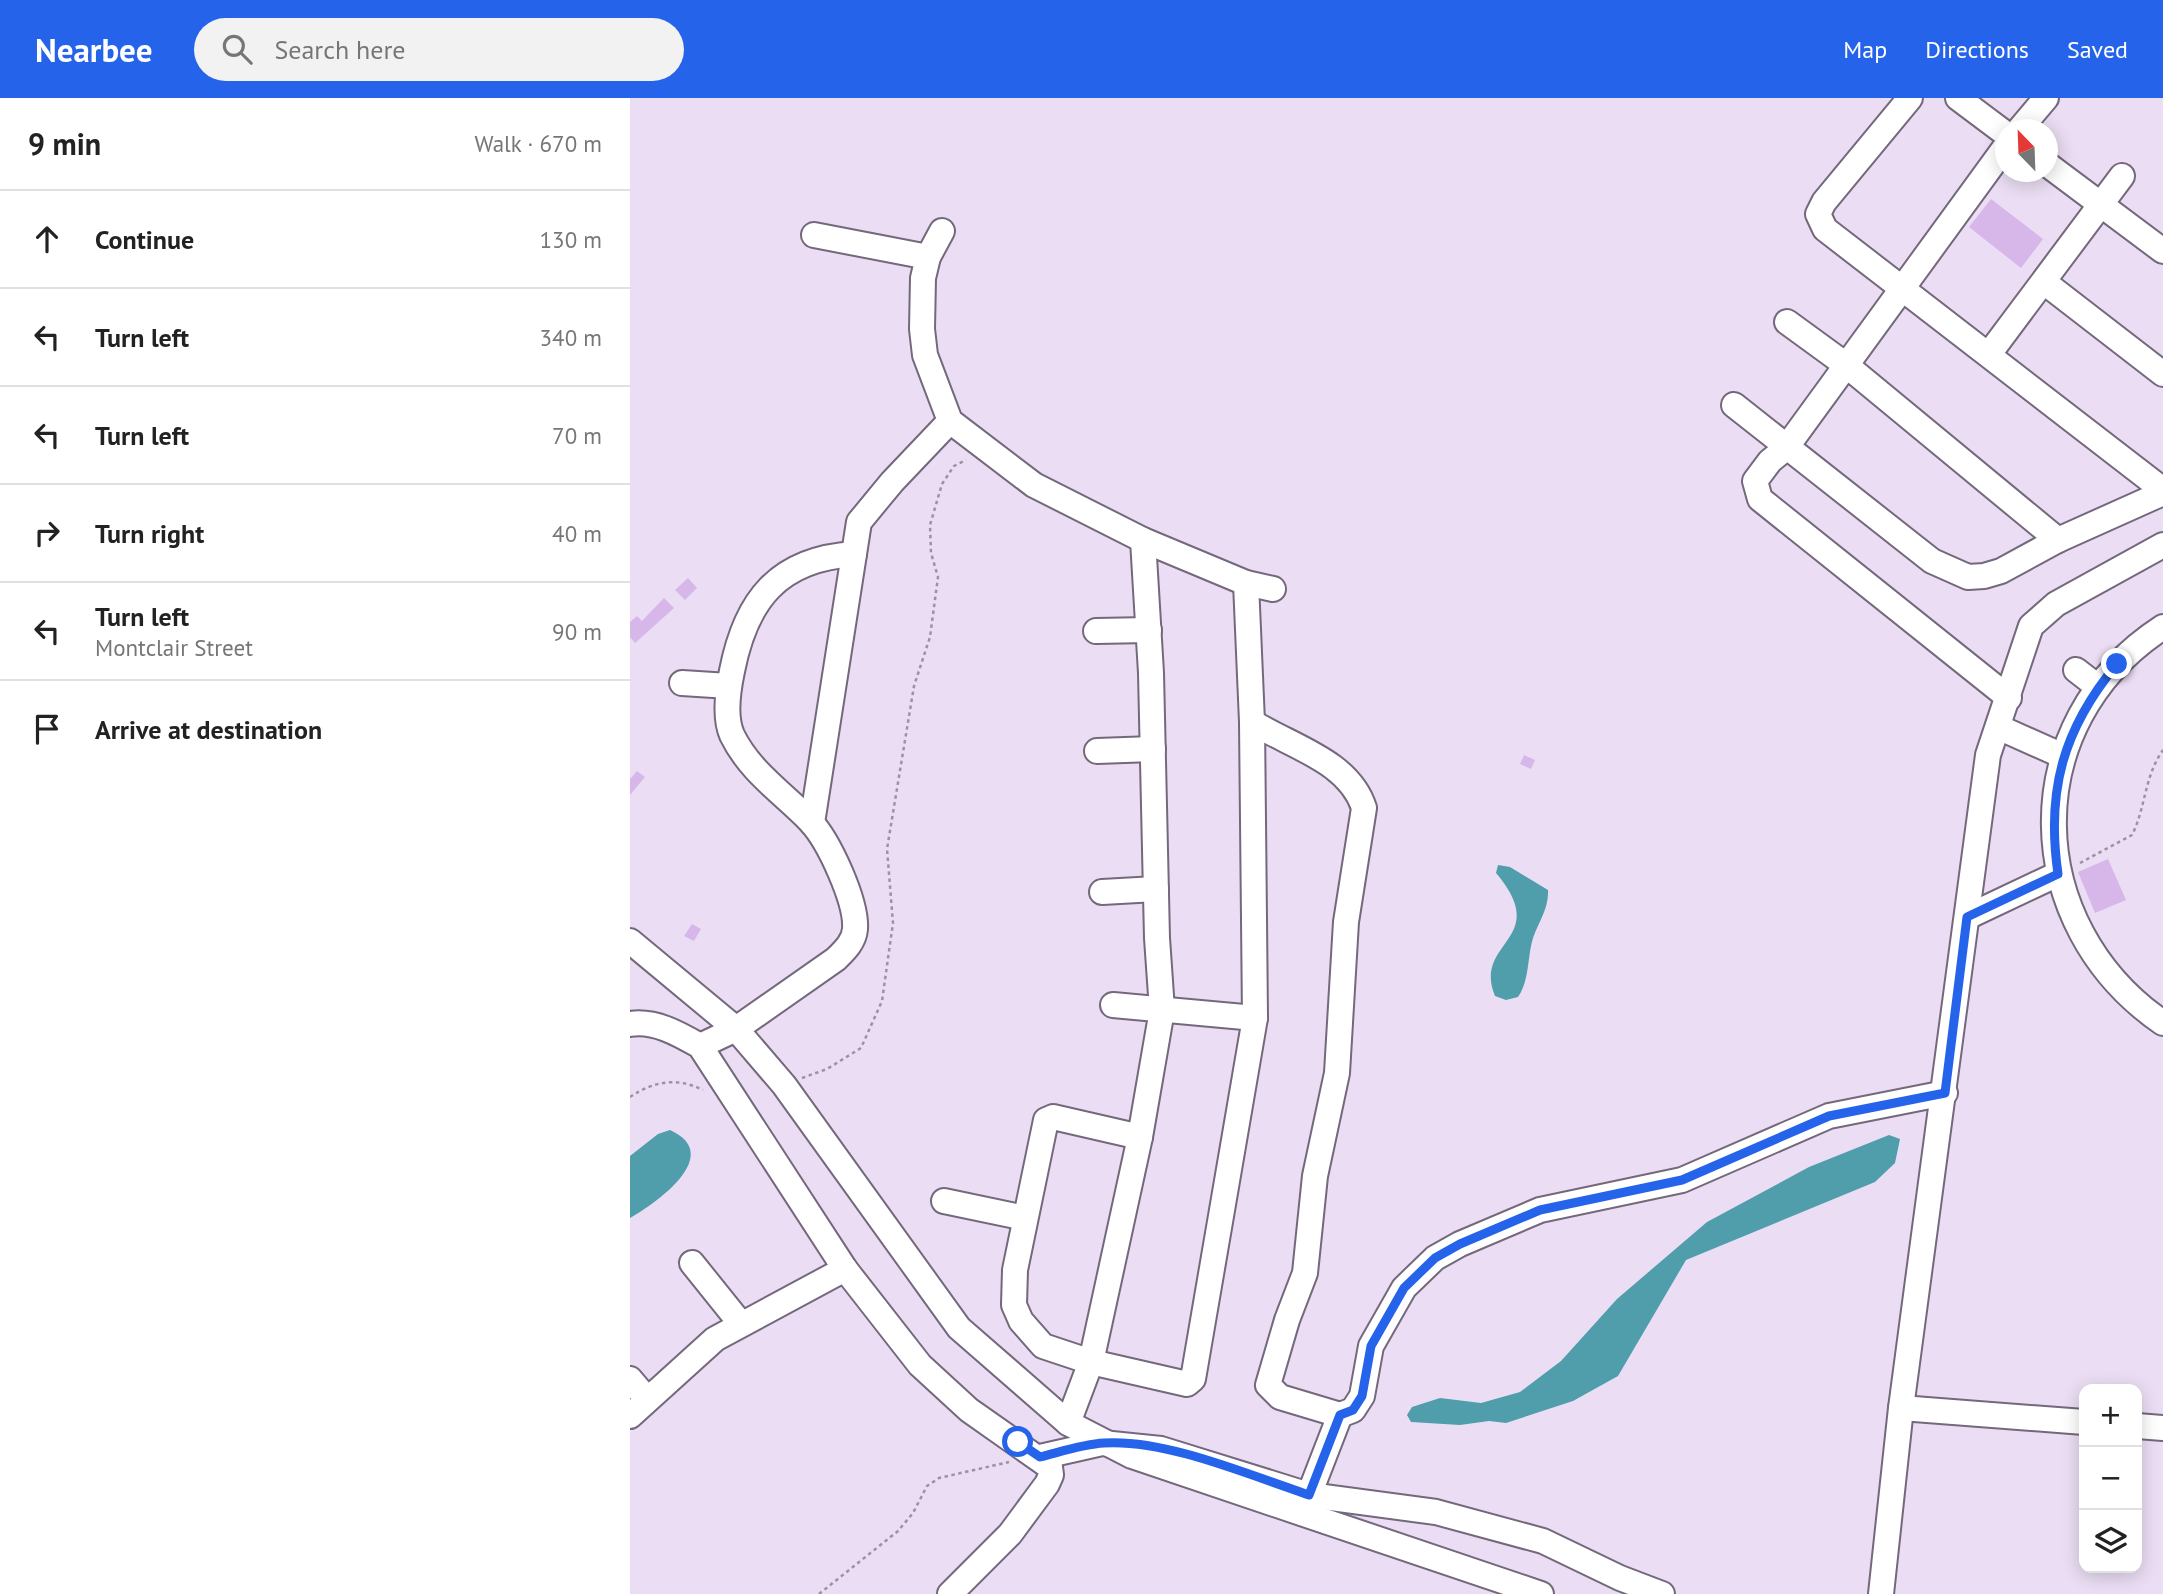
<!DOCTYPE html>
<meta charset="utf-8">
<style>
:root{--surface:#fff;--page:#f2f2f2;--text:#222;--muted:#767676;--line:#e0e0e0;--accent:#2563eb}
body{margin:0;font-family:"PT Sans",sans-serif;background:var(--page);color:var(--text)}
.controls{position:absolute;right:21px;bottom:21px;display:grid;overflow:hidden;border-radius:14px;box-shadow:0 4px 18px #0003}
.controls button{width:63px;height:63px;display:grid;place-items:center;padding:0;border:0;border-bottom:2px solid var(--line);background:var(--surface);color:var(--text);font:35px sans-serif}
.compass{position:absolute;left:1365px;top:21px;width:63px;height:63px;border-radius:50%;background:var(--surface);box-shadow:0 4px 18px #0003;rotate:337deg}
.stop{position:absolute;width:21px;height:21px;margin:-16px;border:5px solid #2563eb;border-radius:50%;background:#fff}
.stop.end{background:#2563eb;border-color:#fff;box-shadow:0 2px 7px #0008}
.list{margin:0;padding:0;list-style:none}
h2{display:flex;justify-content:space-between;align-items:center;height:91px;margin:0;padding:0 28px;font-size:30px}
h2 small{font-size:23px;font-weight:400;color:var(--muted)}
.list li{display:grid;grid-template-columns:46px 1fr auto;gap:21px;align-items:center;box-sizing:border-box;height:98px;padding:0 28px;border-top:2px solid var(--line)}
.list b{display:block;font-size:26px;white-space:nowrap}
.list p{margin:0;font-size:23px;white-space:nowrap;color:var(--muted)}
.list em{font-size:23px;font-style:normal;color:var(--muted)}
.icon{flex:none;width:38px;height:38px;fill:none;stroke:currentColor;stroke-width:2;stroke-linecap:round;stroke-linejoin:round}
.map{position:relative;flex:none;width:1533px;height:1496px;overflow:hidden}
header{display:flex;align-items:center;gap:42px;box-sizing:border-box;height:98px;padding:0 35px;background:var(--accent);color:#fff}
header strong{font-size:33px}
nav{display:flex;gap:38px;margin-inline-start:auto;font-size:24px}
.search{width:490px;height:63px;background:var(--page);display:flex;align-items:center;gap:18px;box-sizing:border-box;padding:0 24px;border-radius:38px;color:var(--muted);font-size:26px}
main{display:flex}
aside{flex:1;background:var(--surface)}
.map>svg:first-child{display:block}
</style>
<header>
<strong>Nearbee</strong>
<div class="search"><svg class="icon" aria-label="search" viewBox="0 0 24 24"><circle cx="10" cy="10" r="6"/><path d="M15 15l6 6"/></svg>Search here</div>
<nav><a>Map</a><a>Directions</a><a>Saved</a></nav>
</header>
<main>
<aside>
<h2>9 min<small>Walk · 670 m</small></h2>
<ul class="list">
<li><svg class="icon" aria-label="ahead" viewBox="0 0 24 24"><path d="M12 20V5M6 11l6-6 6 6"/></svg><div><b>Continue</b></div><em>130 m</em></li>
<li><svg class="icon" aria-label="left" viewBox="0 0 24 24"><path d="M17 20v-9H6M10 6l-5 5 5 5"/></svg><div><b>Turn left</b></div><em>340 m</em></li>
<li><svg class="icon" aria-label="left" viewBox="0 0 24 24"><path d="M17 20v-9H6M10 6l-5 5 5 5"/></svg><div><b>Turn left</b></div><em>70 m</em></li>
<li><svg class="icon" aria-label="right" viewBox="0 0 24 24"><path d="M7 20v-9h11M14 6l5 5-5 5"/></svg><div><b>Turn right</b></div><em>40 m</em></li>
<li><svg class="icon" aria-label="left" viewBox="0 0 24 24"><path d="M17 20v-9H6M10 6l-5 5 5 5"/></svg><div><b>Turn left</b><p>Montclair Street</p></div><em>90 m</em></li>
<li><svg class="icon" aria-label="arrive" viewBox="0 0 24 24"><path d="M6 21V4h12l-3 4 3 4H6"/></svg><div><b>Arrive at destination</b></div></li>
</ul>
</aside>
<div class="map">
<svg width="1533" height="1496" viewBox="0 0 1533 1496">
<rect width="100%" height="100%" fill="#ebdef4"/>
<!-- water -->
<g fill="#509dac">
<path d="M868,767l12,2 38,23c1,18 -9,31 -15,48 -6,20 -3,41 -15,59l-12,3 -11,-4c-23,-55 58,-56 1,-123z"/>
<path d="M40,1032c55,25 -14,73 -40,88v-62l28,-22z"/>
<polygon points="1259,1037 1270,1041 1265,1065 1245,1084 1056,1162 988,1278 943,1303 876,1325 859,1323 830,1327 781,1324 777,1317 782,1309 810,1300 851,1305 890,1294 931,1263 987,1201 1077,1124 1179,1069"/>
</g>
<!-- building -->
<g fill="#d7b6ea">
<polygon points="1361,101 1413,141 1391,170 1339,129"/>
<polygon points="58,480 67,490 55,502 45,492"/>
<polygon points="34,500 44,510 5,545 0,539 0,524 7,518 12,523"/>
<polygon points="894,657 905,662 901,671 890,666"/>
<polygon points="7,673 15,679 0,697 0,681"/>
<polygon points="1478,761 1496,802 1465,815 1448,774"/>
<polygon points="62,826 71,831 64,843 54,838"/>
</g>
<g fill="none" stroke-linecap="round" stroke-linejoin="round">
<!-- minor casing -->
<g stroke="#74687c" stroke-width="28">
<g id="minor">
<polyline points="1280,0 1194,104 1188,116 1195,131 1533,392"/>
<polyline points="1328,0 1376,36"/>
<polyline points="1389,32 1416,0"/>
<polyline points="1376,48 1156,350 1140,363 1125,383 1130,401 1379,600"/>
<polyline points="1418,67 1533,153"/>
<polyline points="312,133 298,159 293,180 292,231 295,257 320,323 404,387 513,442 616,485 643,491"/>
<polyline points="184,137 298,159"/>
<polyline points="1414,184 1533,276"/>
<polyline points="1157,224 1216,267 1428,442"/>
<polyline points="1359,256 1492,78"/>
<polyline points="1104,307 1302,463 1338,479 1354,478 1371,473 1428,442 1533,395"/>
<path d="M1533,529c-148,96 -143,298 0,396"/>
<polyline points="466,533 519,532"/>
<polyline points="1446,572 1468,589"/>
<polyline points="52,585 99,588"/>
<path d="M622,624c40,25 97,39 112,86l-18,114 -9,151 -22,103 -10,97 -18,47 -19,65 12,12 60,18"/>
<polyline points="1368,629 1433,658"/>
<polyline points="467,653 523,651"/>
<polyline points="182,725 229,424 262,384 320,323"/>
<polyline points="472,794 526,791"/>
<polyline points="1337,819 1428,776"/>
<polyline points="0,843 106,931 154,987 329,1230 438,1325 502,1358 911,1496"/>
<polyline points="483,907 625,920"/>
<path d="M0,926c25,-4 49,10 70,22l145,223 75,96 49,45 81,57 1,8 -4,9 -37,50 -60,60"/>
<path d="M70,948l36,-17 100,-70c8,-8 18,-17 19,-30 2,-27 -26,-88 -45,-108 -27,-28 -60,-49 -78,-86 -8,-18 -4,-45 0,-64 14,-71 46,-112 122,-117"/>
<polyline points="510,1039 423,1019 416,1022 385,1172 384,1207 391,1223 413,1248 461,1264 557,1286 563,1281 625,920 622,624 616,485"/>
<polyline points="314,1103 395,1120"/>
<polyline points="62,1165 111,1226"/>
<polyline points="0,1281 17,1301"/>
<polyline points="1271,1310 1454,1324"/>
<polyline points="0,1318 85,1241 215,1171"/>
<polyline points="438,1325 461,1264 510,1039 532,912 527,840 521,575 513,442"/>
<polyline points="1507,1328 1533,1330"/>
<polyline points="410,1359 472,1345 531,1351 679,1397 806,1414 913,1443 990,1480 1032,1496"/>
<polyline points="679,1397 710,1317 723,1312 732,1298 741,1248 774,1190 805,1160 830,1146 910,1112 1052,1082 1199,1018 1315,995"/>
<polyline points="1251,1496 1271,1310 1358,657 1401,528 1426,506 1533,447"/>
</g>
</g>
<!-- path -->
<g stroke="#9c92a2" stroke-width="2.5" stroke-dasharray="3.5 3.5" stroke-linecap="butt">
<path d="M1450,765l52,-28c14,-28 12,-58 31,-85"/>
<polyline points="172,980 197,971 231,950 252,903 263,825 257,751 284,588 300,539 308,479 301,455 300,427 312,386 324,368 336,362"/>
<path d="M0,999c24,-16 47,-20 73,-7"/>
<polyline points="189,1496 268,1433 283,1415 297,1388 309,1380 379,1364"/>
</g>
<!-- minor -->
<use href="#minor" stroke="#fff" stroke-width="24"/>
</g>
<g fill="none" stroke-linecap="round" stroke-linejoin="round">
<!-- route -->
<path stroke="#2563eb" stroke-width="9" d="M388,1344l22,15c20,-5 43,-13 64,-14 62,-4 145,32 205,52l31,-80 13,-5 9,-14 9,-50 33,-58 31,-30 25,-14 80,-34 142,-30 147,-64 116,-23 22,-176 91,-43c-12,-83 5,-145 59,-210"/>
</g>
</svg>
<div class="controls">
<button>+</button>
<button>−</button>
<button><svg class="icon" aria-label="layers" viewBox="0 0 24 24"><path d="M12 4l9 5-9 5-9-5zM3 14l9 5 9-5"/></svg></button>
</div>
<svg class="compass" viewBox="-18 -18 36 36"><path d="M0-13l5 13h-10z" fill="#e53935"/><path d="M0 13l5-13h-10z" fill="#767676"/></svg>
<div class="stop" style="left:388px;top:1344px"></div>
<div class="stop end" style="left:1487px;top:566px"></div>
</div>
</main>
